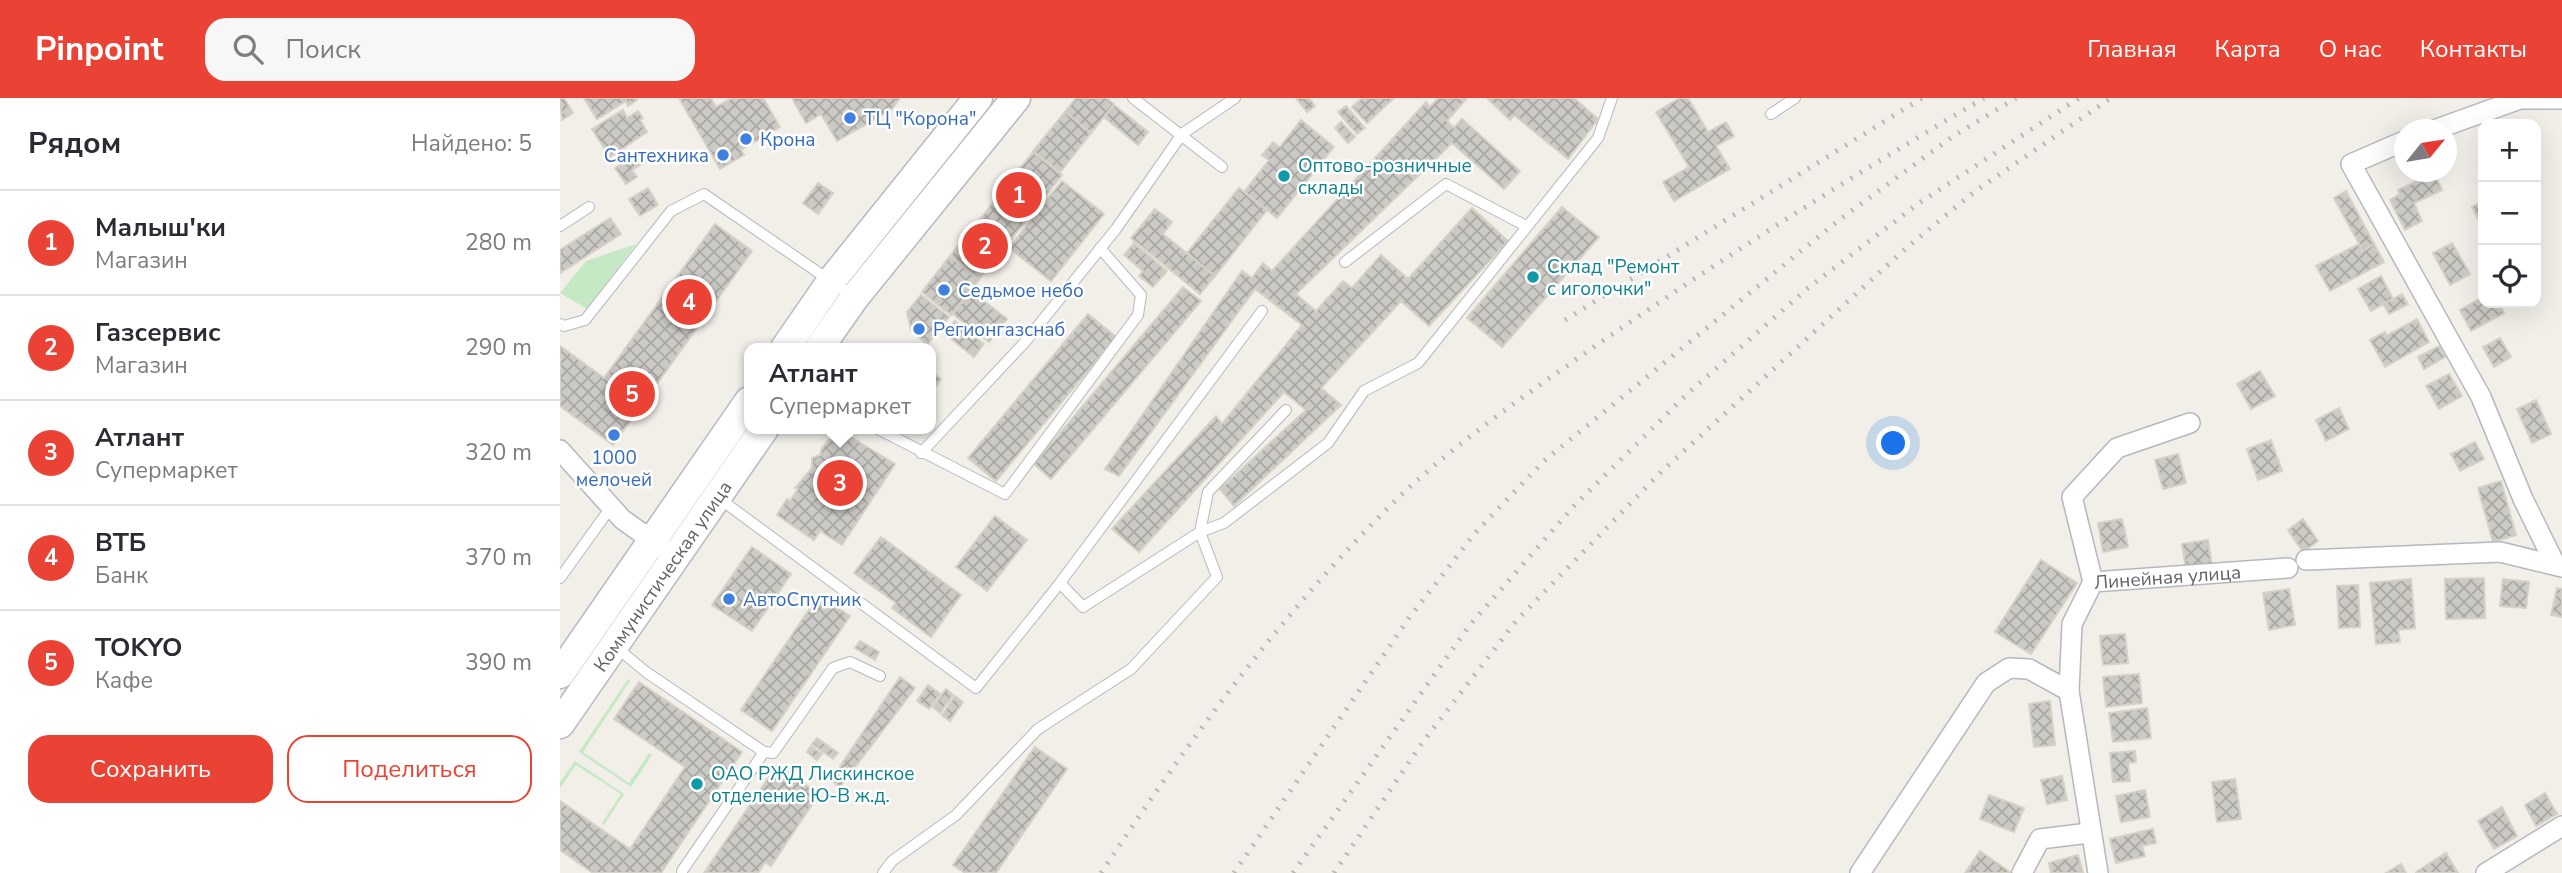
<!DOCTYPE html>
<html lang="ru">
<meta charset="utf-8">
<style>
:root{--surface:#fff;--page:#f7f7f7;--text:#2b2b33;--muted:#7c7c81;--line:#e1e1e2;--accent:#ea4335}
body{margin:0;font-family:"Nunito Sans",sans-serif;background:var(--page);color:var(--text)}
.controls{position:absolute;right:21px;top:21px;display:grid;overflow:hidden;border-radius:14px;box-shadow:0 7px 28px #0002}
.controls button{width:63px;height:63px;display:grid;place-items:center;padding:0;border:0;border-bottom:2px solid var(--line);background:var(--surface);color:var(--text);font:35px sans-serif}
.compass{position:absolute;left:1834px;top:21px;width:63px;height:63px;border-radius:50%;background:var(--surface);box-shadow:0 7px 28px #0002;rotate:60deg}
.you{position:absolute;left:1334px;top:346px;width:24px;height:24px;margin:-18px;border:5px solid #fff;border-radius:50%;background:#1a73e8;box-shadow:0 0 0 10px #1a73e833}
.badge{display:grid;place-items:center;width:46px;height:46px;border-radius:50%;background:var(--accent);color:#fff;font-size:23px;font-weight:700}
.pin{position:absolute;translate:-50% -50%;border:4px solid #fff;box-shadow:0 2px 7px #0006}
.popup{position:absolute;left:184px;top:245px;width:192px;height:91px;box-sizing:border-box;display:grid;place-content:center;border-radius:14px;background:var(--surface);filter:drop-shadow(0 2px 5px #0005);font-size:23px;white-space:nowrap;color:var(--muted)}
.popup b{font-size:26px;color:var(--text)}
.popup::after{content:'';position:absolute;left:50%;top:100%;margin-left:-14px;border:14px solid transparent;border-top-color:var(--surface)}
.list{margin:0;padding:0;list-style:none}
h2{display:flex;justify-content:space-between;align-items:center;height:91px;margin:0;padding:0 28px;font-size:30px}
h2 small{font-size:23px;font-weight:400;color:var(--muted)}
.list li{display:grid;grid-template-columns:46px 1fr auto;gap:21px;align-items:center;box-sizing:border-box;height:105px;padding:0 28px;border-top:2px solid var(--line)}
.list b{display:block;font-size:26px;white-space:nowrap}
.list p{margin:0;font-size:23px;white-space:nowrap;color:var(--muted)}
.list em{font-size:23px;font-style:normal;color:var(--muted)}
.actions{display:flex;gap:14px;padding:21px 28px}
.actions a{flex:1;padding:16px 0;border:2px solid var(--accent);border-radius:21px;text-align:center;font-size:24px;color:var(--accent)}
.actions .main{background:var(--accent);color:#fff}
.icon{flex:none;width:38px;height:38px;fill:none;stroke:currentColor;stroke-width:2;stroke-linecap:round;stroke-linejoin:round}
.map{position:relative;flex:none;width:2002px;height:775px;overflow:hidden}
header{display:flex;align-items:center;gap:42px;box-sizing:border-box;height:98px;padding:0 35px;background:var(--accent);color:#fff}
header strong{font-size:33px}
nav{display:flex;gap:38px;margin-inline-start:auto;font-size:24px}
.search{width:490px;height:63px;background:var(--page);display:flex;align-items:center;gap:18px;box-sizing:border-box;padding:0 24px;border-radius:21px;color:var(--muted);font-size:26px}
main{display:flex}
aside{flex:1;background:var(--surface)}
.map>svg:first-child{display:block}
</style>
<header>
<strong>Pinpoint</strong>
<div class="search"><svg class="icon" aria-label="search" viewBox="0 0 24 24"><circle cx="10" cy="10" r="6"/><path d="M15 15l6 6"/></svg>Поиск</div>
<nav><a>Главная</a><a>Карта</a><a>О нас</a><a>Контакты</a></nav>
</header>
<main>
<aside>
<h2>Рядом<small>Найдено: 5</small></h2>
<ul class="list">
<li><span class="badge">1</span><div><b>Малыш'ки</b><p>Магазин</p></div><em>280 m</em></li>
<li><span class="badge">2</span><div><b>Газсервис</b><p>Магазин</p></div><em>290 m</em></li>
<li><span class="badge">3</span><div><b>Атлант</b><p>Супермаркет</p></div><em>320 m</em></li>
<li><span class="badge">4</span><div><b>ВТБ</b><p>Банк</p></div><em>370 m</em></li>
<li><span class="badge">5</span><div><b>TOKYO</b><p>Кафе</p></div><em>390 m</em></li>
</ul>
<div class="actions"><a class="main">Сохранить</a><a>Поделиться</a></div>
</aside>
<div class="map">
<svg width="2002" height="775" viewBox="0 0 2002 775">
<defs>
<pattern id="building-cross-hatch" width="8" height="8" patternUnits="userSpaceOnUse" patternTransform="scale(1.75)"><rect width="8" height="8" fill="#cccac5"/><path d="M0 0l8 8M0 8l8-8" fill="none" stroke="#a9a8a4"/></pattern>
</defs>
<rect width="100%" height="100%" fill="#f1efe8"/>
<!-- green -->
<g fill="#c5e8c5">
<polygon points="76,146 27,211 0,195 26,163"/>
<polygon points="68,581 70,583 23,654 69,685 89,655 92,657 71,689 19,654"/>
<polygon points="15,663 64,696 44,727 42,725 61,696 16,667 0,690 0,684"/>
</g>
<!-- building -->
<g fill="url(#building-cross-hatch)" stroke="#d6d1c6" stroke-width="2">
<polygon points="0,0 4,0 13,15 2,22"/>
<polygon points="24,0 76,0 77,2 68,8 66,3 37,21"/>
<polygon points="119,0 151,0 156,9 172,0 203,0 220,29 181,52 184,57 160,71"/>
<polygon points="232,0 340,0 331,12 277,43 261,16 246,25"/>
<polygon points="516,0 546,0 554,6 531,35 505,14"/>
<polygon points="736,0 749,0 755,8 747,14"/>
<polygon points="802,0 834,0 807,25 792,9"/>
<polygon points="878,0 907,0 887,23 894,30 902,21 960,73 944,91 892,45 736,196 756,213 783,183 792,190 821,157 848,181 912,110 948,143 869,228 841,203 761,290 781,307 674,408 660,391 746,312 724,294 579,454 552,431 656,318 662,326 742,227 695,191 559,378 545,371 682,173 692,180 703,165 712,173 866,4 870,9"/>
<polygon points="927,0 1014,0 1038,21 1008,61 954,17 950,22"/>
<polygon points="1120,0 1128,0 1148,34 1166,24 1174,38 1156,48 1170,71 1114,103 1103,84 1129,69 1096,14"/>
<polygon points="554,7 588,34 578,47 544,19"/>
<polygon points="786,8 805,30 797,36 778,14"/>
<polygon points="63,12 67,20 78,13 83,20 80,22 87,34 50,59 32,31"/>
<polygon points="505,14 531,35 500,74 473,53"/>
<polygon points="741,22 774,49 717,120 684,94 709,62 702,57 713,44 720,49"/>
<polygon points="781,24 795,39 788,45 775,30"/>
<polygon points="81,54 87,63 72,72 77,79 66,86 55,70"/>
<polygon points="473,54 502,77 449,144 420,121"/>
<polygon points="1874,75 1882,92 1854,105 1862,123 1845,132 1830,102 1840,96 1838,92"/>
<polygon points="502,83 544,116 491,183 449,150"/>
<polygon points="258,85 273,95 258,116 243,105"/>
<polygon points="88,90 98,107 80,118 69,101"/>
<polygon points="679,90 707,112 655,178 627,155"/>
<polygon points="1786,93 1814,146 1803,153 1774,100"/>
<polygon points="1923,103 1923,131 1912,109"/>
<polygon points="1002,109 1039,139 942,249 907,220"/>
<polygon points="595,111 612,124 603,136 655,178 640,196 571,140"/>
<polygon points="50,120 61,136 0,175 0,152"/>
<polygon points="420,121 448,143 419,181 390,158"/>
<polygon points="155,126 192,153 53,347 0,308 0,248 44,280"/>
<polygon points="574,145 607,173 593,189 579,178 583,173 564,157"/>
<polygon points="1892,145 1910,176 1890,187 1873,155"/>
<polygon points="1799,146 1803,153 1814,146 1824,164 1770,193 1756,168"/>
<polygon points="390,158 419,182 391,217 362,194"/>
<polygon points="1821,178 1833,201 1811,213 1798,191"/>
<polygon points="623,189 641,203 491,381 474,366"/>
<polygon points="411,193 447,221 429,244 393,216"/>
<polygon points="1842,196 1848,206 1829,216 1823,206"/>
<polygon points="361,197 389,219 367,247 351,232 347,214"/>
<polygon points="1923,199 1923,205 1939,205 1944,215 1911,233 1900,212"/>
<polygon points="528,216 556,239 436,383 408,360"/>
<polygon points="1857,221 1869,244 1825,269 1810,242 1825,234 1826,238"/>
<polygon points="395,223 424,246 414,259 385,236"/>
<polygon points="1940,240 1951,259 1934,269 1923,249"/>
<polygon points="1879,248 1885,259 1864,271 1858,259"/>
<polygon points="1700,273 1715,298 1691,311 1677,286"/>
<polygon points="371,274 381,281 371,295"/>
<polygon points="1889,276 1902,298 1879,311 1866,288"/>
<polygon points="1976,302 1991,336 1972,345 1957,311"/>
<polygon points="1779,310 1789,331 1766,343 1756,322"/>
<polygon points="278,331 335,366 282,447 260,433 254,442 217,417 227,401 230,403 238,391 235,390 252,370 252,360 260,357 262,350"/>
<polygon points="1711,342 1722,373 1698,382 1687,351"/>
<polygon points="1915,344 1924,361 1900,373 1891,356"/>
<polygon points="1618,356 1626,385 1603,391 1595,362"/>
<polygon points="1941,383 1956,437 1933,444 1918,390"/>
<polygon points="435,418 467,442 427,493 396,469"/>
<polygon points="1562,421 1568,449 1543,454 1538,425"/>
<polygon points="1743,421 1758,443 1743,454 1728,432"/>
<polygon points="321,439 401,497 371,539 332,510 336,505 294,475"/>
<polygon points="1648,442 1652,468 1626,472 1622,446"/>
<polygon points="192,449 231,476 192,533 152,507"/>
<polygon points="1481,462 1517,485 1471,556 1435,534"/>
<polygon points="1924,480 1925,520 1886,521 1885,481"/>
<polygon points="1851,481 1855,530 1838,532 1840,544 1816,546 1810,485"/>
<polygon points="1943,481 1969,484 1966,510 1940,508"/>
<polygon points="1798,487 1800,529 1779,530 1777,488"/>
<polygon points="1997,490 2002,491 2002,519 1991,517"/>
<polygon points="1729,491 1735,527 1709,532 1703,495"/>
<polygon points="259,497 290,518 212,633 181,612"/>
<polygon points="1565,536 1568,565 1543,567 1540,538"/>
<polygon points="300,543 319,554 315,562 295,550"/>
<polygon points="1579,576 1582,605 1546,609 1543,579"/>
<polygon points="340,579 355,590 280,689 271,682"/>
<polygon points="79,584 182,654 101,775 33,775 0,752 0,703 70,751 125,669 54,621"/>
<polygon points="368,587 380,596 369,611 357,603"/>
<polygon points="386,591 393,597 380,615 373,609"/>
<polygon points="395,598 403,604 390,623 382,617"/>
<polygon points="1490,603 1495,647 1474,649 1469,606"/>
<polygon points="1587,610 1591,640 1553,644 1549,615"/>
<polygon points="257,640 278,655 273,661 252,646"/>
<polygon points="251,648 262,656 257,662 247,654"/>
<polygon points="475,649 507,671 436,775 405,775 393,767"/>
<polygon points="1575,653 1576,664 1568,665 1570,683 1553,684 1550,655"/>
<polygon points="217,667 259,696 211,768 205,764 198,775 144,775"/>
<polygon points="1502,678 1507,702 1487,706 1481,682"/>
<polygon points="1675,681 1681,721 1657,724 1652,684"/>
<polygon points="1585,692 1590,719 1561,724 1556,698"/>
<polygon points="1985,695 1997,716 1976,728 1965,707"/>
<polygon points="1429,697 1464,710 1454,734 1420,721"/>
<polygon points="1942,709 1957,738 1934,751 1918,723"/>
<polygon points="1593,731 1596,745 1582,748 1585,758 1556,765 1550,741"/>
<polygon points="1420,753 1450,774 1450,775 1405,775"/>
<polygon points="1886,755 1898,775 1856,775 1856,774"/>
<polygon points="1518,757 1523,775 1491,775 1489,765"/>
<polygon points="1841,766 1846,775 1826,775"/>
</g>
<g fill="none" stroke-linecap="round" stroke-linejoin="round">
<!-- lane casing -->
<g stroke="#b5b8bc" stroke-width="12">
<g id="lane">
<polyline points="573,0 662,69"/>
<polyline points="1211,16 1235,0"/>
<polyline points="0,128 29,109"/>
<polyline points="785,164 886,86 966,128"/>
<polyline points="702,213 500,485 523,509 640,434 648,394 726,312"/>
<polyline points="0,226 4,228 25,222 111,113 144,96 294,199"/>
<polyline points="318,331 445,396 578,217 581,197 540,150"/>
<polyline points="361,355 465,244 556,131 622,36 675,0"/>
<polyline points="160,401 416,590 500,485"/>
<polyline points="0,480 51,409"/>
<polyline points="57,550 86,574 204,654 122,773"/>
<polyline points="204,654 213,655 273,570 290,564 320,578"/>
<polyline points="323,775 332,763 396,717 478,631 571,571 657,479 640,434 664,425 768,345 804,293 858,265 1038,40 1052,0"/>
</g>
</g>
<!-- street casing -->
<g stroke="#b5b8bc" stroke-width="22">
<g id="street">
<polyline points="1874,32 1960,1 2002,1"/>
<polyline points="1844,43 1791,66 1921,299 1963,401 1995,466"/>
<polyline points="0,352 62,421 115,459"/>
<polyline points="1746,462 1940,454 2002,469"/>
<polyline points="1533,484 1512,399 1557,350 1630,325"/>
<polyline points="1300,775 1426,585 1449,570 1469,571 1509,593"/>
<polyline points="1462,775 1480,741 1529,735"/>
<path id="s1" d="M1538,775l-29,-182 3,-67 21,-42 195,-14"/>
<polyline points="1926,775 2002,728"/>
</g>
</g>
<!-- secondary casing -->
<g stroke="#b6babf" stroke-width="31">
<g id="secondary">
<polyline points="225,250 272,182 418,0"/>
<polyline points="259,250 295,199 456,0"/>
<polyline points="0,576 189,303"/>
<path id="s2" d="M0,626l204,-295"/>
</g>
</g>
<!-- lane -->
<use href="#lane" stroke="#fff" stroke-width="10"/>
<!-- street -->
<use href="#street" stroke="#fff" stroke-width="19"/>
<!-- secondary -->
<use href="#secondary" stroke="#fff" stroke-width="28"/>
<!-- rail -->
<g stroke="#b6b7b8" stroke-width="5" stroke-dasharray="2 9" stroke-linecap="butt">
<polyline points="1005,222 1362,0"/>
<path d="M541,775c85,-128 175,-253 284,-362 61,-62 135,-112 206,-162 128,-89 259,-172 393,-251"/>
<polyline points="674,775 849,520 915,435 984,363 1279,122 1392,39 1456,0"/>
<polyline points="733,775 909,528 1013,409 1126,297 1248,190 1359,105 1519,0"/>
<polyline points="774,775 862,645 957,522 1102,373 1344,152 1414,94 1551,0"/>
</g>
</g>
<!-- markers -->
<g fill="#3f7fe0" stroke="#fff" stroke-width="2.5">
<circle cx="290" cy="20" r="7"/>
<circle cx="186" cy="41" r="7"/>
<circle cx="163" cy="57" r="7"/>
<circle cx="384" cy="192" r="7"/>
<circle cx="359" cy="231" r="7"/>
<circle cx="54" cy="337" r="7"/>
<circle cx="169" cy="501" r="7"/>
</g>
<g fill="#0f9aa8" stroke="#fff" stroke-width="2.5">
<circle cx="724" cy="78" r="7"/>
<circle cx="973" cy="179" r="7"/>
<circle cx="137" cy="686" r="7"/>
</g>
<g text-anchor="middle" stroke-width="5" stroke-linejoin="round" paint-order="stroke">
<!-- shop labels -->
<g font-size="19" fill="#366cbe" stroke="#fff" text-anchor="start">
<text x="304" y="27">ТЦ "Корона"</text>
<text x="200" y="48">Крона</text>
<text x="149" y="64" text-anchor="end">Сантехника</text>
<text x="398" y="199">Седьмое небо</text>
<text x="373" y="238">Регионгазснаб</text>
<text x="54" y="366" text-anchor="middle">1000<tspan x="54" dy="22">мелочей</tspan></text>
<text x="183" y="508">АвтоСпутник</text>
</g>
<!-- culture labels -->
<g font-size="19" fill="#0d838f" stroke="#fff" text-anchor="start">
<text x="738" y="74">Оптово-розничные<tspan x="738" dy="22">склады</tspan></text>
<text x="987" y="175">Склад "Ремонт<tspan x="987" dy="22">с иголочки"</tspan></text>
<text x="151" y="682">ОАО РЖД Лискинское<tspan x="151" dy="22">отделение Ю-В ж.д.</tspan></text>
</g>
<!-- street labels -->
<g font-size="19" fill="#5f6368" stroke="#fff">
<text dy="7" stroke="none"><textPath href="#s2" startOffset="180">Коммунистическая улица</textPath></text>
<text dy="7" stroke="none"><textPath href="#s1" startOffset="373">Линейная улица</textPath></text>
</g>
</g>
</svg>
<div class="controls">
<button>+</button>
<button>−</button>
<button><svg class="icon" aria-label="locate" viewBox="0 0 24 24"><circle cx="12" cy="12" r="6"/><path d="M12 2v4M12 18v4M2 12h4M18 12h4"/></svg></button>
</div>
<svg class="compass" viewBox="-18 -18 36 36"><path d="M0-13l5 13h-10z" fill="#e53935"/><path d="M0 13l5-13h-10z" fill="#7c7c81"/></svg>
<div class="you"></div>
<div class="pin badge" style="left:459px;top:97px">1</div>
<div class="pin badge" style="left:425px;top:148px">2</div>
<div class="pin badge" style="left:280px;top:385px">3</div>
<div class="popup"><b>Атлант</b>Супермаркет</div>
<div class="pin badge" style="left:129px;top:204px">4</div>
<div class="pin badge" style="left:72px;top:296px">5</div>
</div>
</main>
